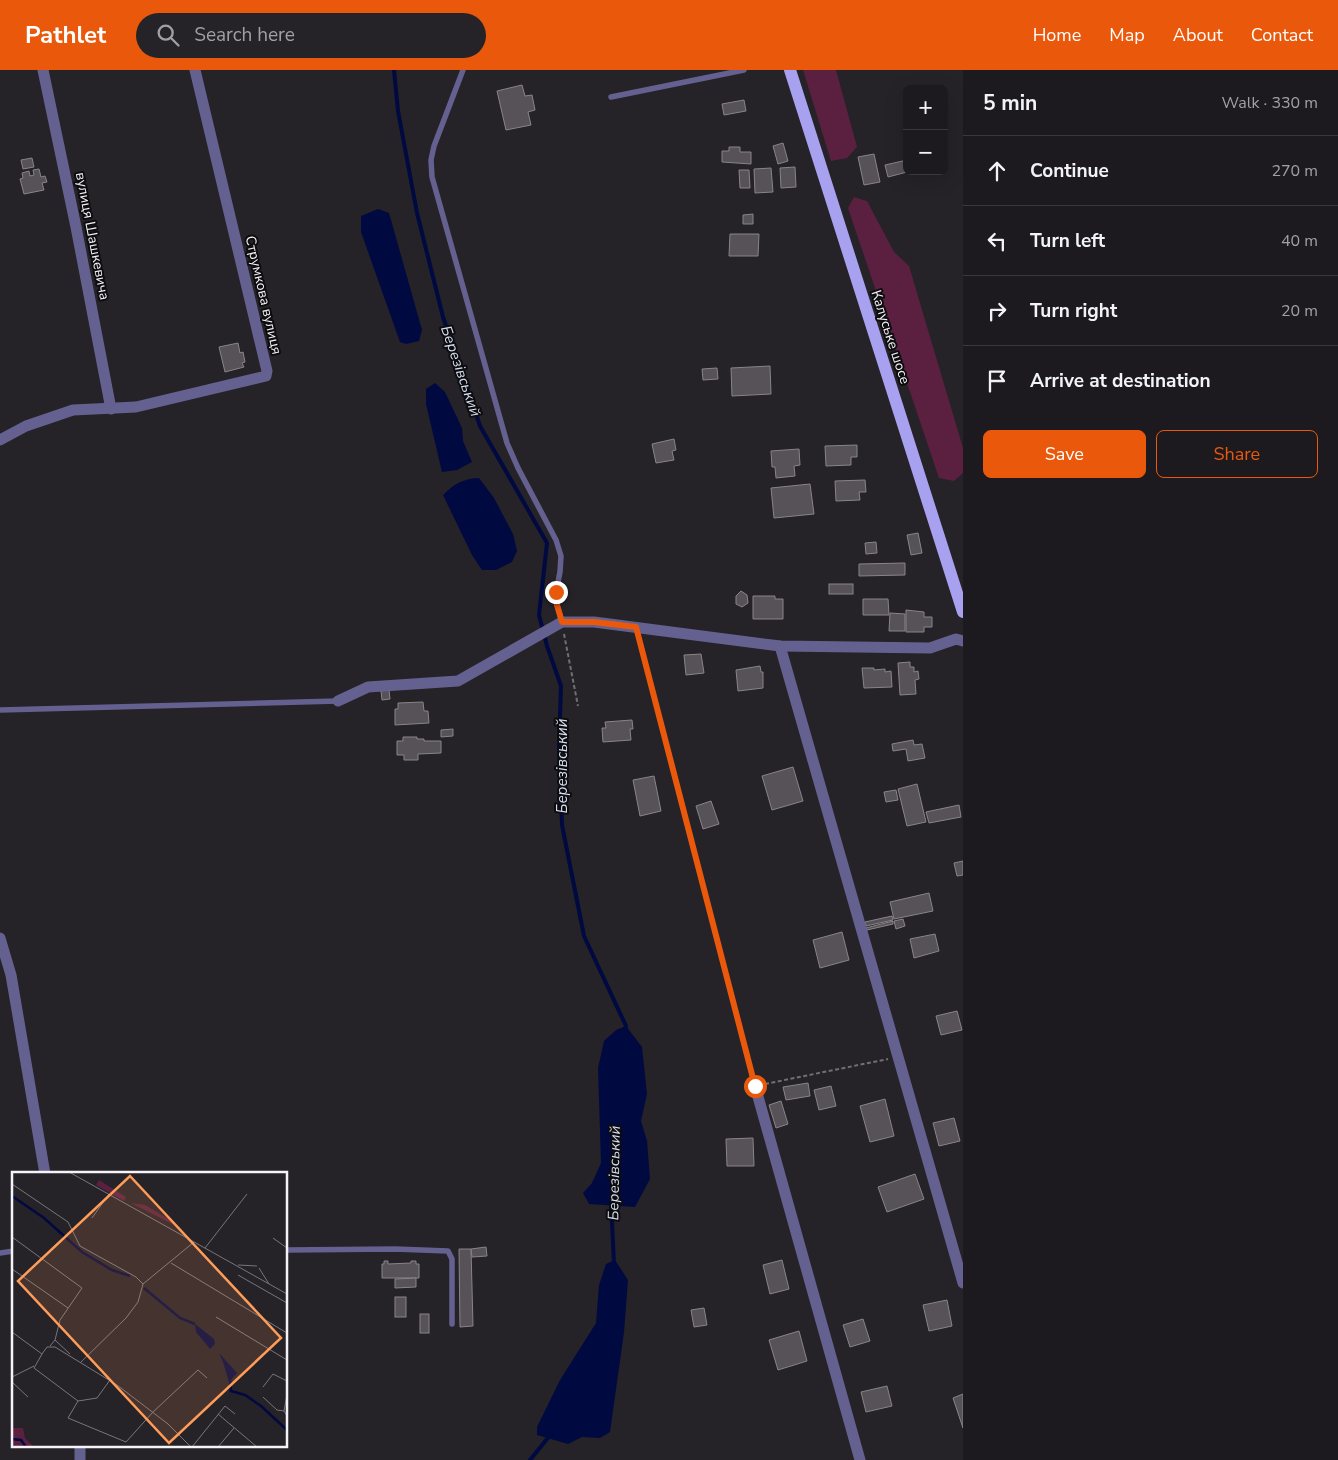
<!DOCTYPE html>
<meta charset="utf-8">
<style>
:root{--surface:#1c1a1e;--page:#252327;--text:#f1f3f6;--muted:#a0a1a4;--line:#3a383c;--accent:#ea580c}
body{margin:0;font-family:"Nunito Sans",sans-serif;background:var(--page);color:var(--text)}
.controls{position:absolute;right:15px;top:15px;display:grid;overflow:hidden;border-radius:8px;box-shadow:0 5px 20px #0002}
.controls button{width:45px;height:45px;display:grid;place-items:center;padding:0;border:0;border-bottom:1px solid var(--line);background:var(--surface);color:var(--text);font:25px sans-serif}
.stop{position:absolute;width:15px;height:15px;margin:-11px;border:4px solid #ea580c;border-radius:50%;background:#fff}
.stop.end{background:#ea580c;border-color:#fff;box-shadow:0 1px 5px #0008}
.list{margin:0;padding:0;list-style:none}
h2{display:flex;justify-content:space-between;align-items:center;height:65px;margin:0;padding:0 20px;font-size:21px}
h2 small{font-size:16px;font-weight:400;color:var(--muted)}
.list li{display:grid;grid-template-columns:32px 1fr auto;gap:15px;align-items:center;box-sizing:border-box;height:70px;padding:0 20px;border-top:1px solid var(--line)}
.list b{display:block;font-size:19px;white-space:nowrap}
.list em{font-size:16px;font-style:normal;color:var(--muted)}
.actions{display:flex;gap:10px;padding:15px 20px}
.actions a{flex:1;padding:11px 0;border:1px solid var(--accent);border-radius:8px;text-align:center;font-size:18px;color:var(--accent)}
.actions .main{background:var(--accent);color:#fff}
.icon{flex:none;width:28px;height:28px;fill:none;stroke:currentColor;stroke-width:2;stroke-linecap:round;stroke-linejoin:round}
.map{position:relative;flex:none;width:963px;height:1390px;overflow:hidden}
header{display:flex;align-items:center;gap:30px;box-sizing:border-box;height:70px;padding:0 25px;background:var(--accent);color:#fff}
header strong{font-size:24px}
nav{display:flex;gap:28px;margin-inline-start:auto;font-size:18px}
.search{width:350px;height:45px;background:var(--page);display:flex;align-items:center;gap:12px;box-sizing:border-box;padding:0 18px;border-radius:28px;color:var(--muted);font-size:19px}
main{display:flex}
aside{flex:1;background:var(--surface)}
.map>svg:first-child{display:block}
</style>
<header>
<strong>Pathlet</strong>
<div class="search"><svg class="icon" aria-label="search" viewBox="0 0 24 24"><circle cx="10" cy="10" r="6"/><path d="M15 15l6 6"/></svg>Search here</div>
<nav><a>Home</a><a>Map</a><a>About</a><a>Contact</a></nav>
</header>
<main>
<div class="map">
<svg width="963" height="1390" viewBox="0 0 963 1390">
<rect width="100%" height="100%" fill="#252228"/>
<!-- green -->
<g fill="#5b2040">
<polygon points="803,0 836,0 857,77 847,88 831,91"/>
<polygon points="854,127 867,131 894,182 909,196 963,378 963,403 954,411 939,408 848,138"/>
</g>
<!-- water -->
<g fill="#010941">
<polygon points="378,139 389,143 422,260 419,271 406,274 400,272 361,162 361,146"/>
<polygon points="435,313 445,322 462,358 463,371 472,392 457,400 442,402 426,334 426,319"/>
<path d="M479,408l15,20 19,36 4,17 -5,11 -16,8h-14l-10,-15 -29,-60c11,-11 19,-16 36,-17z"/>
<polygon points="626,956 642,977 647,1024 641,1051 647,1071 650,1109 635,1137 589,1134 583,1123 592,1113 601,1093 598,998 604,971 616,960"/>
<polygon points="615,1190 628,1210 624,1262 610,1362 600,1368 582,1367 568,1374 537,1365 537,1357 560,1310 596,1253 599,1215 606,1194"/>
</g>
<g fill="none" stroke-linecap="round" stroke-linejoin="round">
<!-- stream -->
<g stroke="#010941" stroke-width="4">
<polyline points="394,0 398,41 417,143 443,247 480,356 547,473 539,545 547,576 561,616 559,676 562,755 584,866 626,956 625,960"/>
<polyline points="611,1132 614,1194"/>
<polyline points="530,1390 551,1364"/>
</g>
</g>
<!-- building -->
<g fill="#575257" stroke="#8a848a">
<polygon points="522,15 525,26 532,25 535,40 528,42 531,55 506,60 497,21"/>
<polygon points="744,30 746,41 724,45 722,34"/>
<polygon points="783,73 788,91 778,94 773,76"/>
<polygon points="729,77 740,77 740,82 751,82 751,94 722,92 722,81 729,81"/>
<polygon points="874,84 880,112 864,115 858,87"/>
<polygon points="32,88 34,97 23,99 21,90"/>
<polygon points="907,90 907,101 911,101 888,107 885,95"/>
<polygon points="795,97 796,117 781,118 780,98"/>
<polygon points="771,98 773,122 755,123 754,99"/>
<polygon points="39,99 41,107 45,106 47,112 42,113 44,120 24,124 20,109 23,108 22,103 29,101 30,106 34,105 33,100"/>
<polygon points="739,100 749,100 750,118 740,118"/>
<polygon points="753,144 753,154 743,154 743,145"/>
<polygon points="730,164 759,164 758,186 729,186"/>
<polygon points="238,273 240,283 243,282 245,292 242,293 244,297 225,302 219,277"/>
<polygon points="770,296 771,324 732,326 731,298"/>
<polygon points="717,298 718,309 703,310 702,299"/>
<polygon points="674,369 676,380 672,381 674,390 656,393 652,374"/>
<polygon points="857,375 857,387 851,387 851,395 826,396 825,376"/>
<polygon points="799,379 800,395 794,396 795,406 776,408 775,397 772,397 771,381"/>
<polygon points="865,410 866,422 859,422 860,430 836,431 835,411"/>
<polygon points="810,414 814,444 774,448 771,418"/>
<polygon points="918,463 922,483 911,485 907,465"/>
<polygon points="876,472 877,483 866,484 865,473"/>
<polygon points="905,493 905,505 859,506 859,494"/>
<rect x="829" y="514" width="24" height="10"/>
<polygon points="741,521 747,525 748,533 742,537 736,534 736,526"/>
<polygon points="753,526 775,526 775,529 783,529 783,549 753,549"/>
<polygon points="863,529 888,529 889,545 863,545"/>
<polygon points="906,540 924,542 924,547 932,547 932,557 924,557 924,562 906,562"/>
<polygon points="890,543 905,544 905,561 889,561"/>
<polygon points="701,584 704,603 686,605 684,585"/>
<polygon points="910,592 910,597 914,597 914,602 918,601 919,609 915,610 916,624 900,625 898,593"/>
<polygon points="760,596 761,602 763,602 763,618 738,621 736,600"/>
<polygon points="862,598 874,598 874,600 885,599 885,602 891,601 892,617 864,618"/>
<polygon points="389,620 390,629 382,630 381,621"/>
<polygon points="423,632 424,641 428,641 429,653 395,655 395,639 398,639 398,633"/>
<polygon points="632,650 633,659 630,659 631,670 603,672 602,658 606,658 605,652"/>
<polygon points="453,659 453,666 441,667 441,660"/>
<polygon points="403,667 417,667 417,669 424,669 424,671 441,671 441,683 418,684 418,690 404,690 404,685 397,685 397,671 403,671"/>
<polygon points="913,670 914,675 922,674 925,688 908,691 906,679 893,681 892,674"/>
<polygon points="793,697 803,731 772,740 762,706"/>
<polygon points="654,706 661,741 640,746 633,710"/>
<polygon points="917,714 926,752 907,756 898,719"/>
<polygon points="896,720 898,730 886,732 884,722"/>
<polygon points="711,731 719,754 703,759 696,736"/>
<polygon points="959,735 961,747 929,753 926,742"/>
<polygon points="963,791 963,805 957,806 954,793"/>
<polygon points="929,823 933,841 894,849 890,832"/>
<polygon points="892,846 893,850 866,856 865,852"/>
<polygon points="903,849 905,856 896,859 894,851"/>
<polygon points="893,851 893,854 867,860 866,858"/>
<polygon points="842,862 849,890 820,898 813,870"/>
<polygon points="935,864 939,881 914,888 910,869"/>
<polygon points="957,941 962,960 941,965 936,946"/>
<polygon points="808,1013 810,1026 786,1030 783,1017"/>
<polygon points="831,1016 836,1036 819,1040 814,1020"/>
<polygon points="885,1029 894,1066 870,1072 860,1036"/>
<polygon points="781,1031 788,1054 776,1058 769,1035"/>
<polygon points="954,1048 960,1071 939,1076 933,1053"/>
<polygon points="753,1068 754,1096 727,1096 726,1069"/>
<polygon points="915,1104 924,1129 887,1142 878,1117"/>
<polygon points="486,1177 487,1186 472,1187 471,1179"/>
<polygon points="459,1179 471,1179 473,1256 460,1257"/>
<polygon points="782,1190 789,1219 770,1224 763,1195"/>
<polygon points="384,1191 388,1191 388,1194 411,1193 411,1191 416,1191 416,1194 419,1194 419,1208 382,1208 382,1194 384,1194"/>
<polygon points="416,1208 416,1217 395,1218 395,1209"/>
<rect x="395" y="1227" width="11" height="20"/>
<polygon points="947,1230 952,1256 929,1261 923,1235"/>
<polygon points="704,1238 707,1255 694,1257 691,1240"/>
<rect x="420" y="1244" width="9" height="19"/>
<polygon points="863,1249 870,1271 850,1277 843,1255"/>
<polygon points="799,1261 807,1291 778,1300 769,1270"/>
<polygon points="887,1316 892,1336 866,1342 861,1322"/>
<polygon points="963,1324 963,1358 953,1328"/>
</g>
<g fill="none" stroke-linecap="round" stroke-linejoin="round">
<!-- path -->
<g stroke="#726f74" stroke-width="2" stroke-dasharray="4 2.5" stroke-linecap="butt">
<polyline points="564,564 578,636"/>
<polyline points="639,569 752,1005"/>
<polyline points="765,1014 888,989"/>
</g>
<!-- service -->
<g stroke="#646190" stroke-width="5.5">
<polyline points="463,0 434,76 431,90 432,107 507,373 518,398 556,470 561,486 560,502 556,522 557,535 562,552"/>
<polyline points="611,27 744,0"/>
<polyline points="0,640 338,631"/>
<polyline points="286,1180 395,1179 448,1181 452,1189 452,1254"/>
<polyline points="0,1183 14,1181"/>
</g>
<!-- minor -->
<g stroke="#646190" stroke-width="11">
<polyline points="43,0 76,157 111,339"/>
<polyline points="0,370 26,356 73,340 136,337 266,306 267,301 195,0"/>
<polyline points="780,576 963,1213"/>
<polyline points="338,631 368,617 458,611 562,552 594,552 780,576 930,578 956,569 963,571"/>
<polyline points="0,868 11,905 45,1104"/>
<polyline points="755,1016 860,1390"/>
<polyline points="80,1376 80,1390"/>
</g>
<!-- primary -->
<polyline stroke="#a7a1f0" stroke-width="12" points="790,0 963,542"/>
</g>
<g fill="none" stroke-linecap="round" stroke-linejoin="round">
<!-- route -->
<polyline stroke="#ea580c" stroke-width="6" points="556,522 557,535 562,552 594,552 636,557 755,1016"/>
</g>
<g text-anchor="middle" stroke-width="4" stroke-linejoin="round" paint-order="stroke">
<!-- street labels -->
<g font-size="14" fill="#f5f3f7" stroke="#0d0c0f">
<text transform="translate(93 166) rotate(79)" y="5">вулиця Шашкевича</text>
<text transform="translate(264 225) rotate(77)" y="5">Струмкова вулиця</text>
<text transform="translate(891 267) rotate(72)" y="5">Калуське шосе</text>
</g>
<!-- water labels -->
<g font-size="15" font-style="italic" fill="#d6dff1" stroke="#0d0c0f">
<text transform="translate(461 301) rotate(71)" y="5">Березівський</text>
<text transform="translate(562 696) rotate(-90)" y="5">Березівський</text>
<text transform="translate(614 1103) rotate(-89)" y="5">Березівський</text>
</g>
</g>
<!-- overview -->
<g transform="translate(12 1102)">
<rect width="275" height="275" fill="#252228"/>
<path d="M87,8l27,17 -2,4 -28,-16zM119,31l14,2 29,17v3zM0,256h11l2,10 9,9 -22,-1z" fill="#5b2040"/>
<path d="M183,152l19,15 1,5 -5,5 -14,-17zM207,181l18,20 -8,9 -6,-20z" fill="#010941"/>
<path fill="none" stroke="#010941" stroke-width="2.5" d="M0,24l32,22 38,34 30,18 18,6M132,116l36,30 15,6M218,207l1,12 14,4 16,11 26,24M0,267l9,1 5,7"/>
<path fill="none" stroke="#78767b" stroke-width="1" d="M57,0l218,122M0,12l56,38 12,24 56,31 7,7M80,46l17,-24M0,65l70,51 -22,32 -5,20M261,66l14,10M193,76l42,-54M159,91l116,70M226,93l19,1M247,96l10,16M0,97l56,39M226,103l49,28M204,145l71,43M0,160l30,22 -8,14 44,33M38,174l5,-6 15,14M30,182l5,-7h8l62,38 51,39 23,23M68,191l46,-45 12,-16 5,-18 51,-42M0,205l22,-11M98,208l-13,18 -19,3 -10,17 58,24 27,-30 45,-42 9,8M0,210l16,15M251,215l10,-13 14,7M275,223l-3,16 3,5M251,225l14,13 7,1M206,242l39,33M180,275l33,-41 10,8M206,275l16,-19"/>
<path fill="#fe9c58" fill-opacity="0.15" stroke="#fe9c58" stroke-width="2.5" d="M118,4l151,162 -112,105 -151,-162z"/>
<rect width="275" height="275" fill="none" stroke="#f5f3f7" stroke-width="2.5"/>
</g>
</svg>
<div class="controls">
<button>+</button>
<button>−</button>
</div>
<div class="stop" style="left:755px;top:1016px"></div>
<div class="stop end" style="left:556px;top:522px"></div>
</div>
<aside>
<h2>5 min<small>Walk · 330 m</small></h2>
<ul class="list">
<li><svg class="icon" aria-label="ahead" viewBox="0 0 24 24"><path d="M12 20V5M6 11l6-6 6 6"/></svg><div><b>Continue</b></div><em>270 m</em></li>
<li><svg class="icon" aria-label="left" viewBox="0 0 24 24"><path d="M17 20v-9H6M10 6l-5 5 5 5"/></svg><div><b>Turn left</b></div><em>40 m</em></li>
<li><svg class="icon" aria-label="right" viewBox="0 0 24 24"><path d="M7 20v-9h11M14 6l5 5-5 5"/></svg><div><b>Turn right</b></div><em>20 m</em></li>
<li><svg class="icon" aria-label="arrive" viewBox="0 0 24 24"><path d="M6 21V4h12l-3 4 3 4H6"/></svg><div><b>Arrive at destination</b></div></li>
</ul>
<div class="actions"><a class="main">Save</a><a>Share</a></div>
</aside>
</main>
